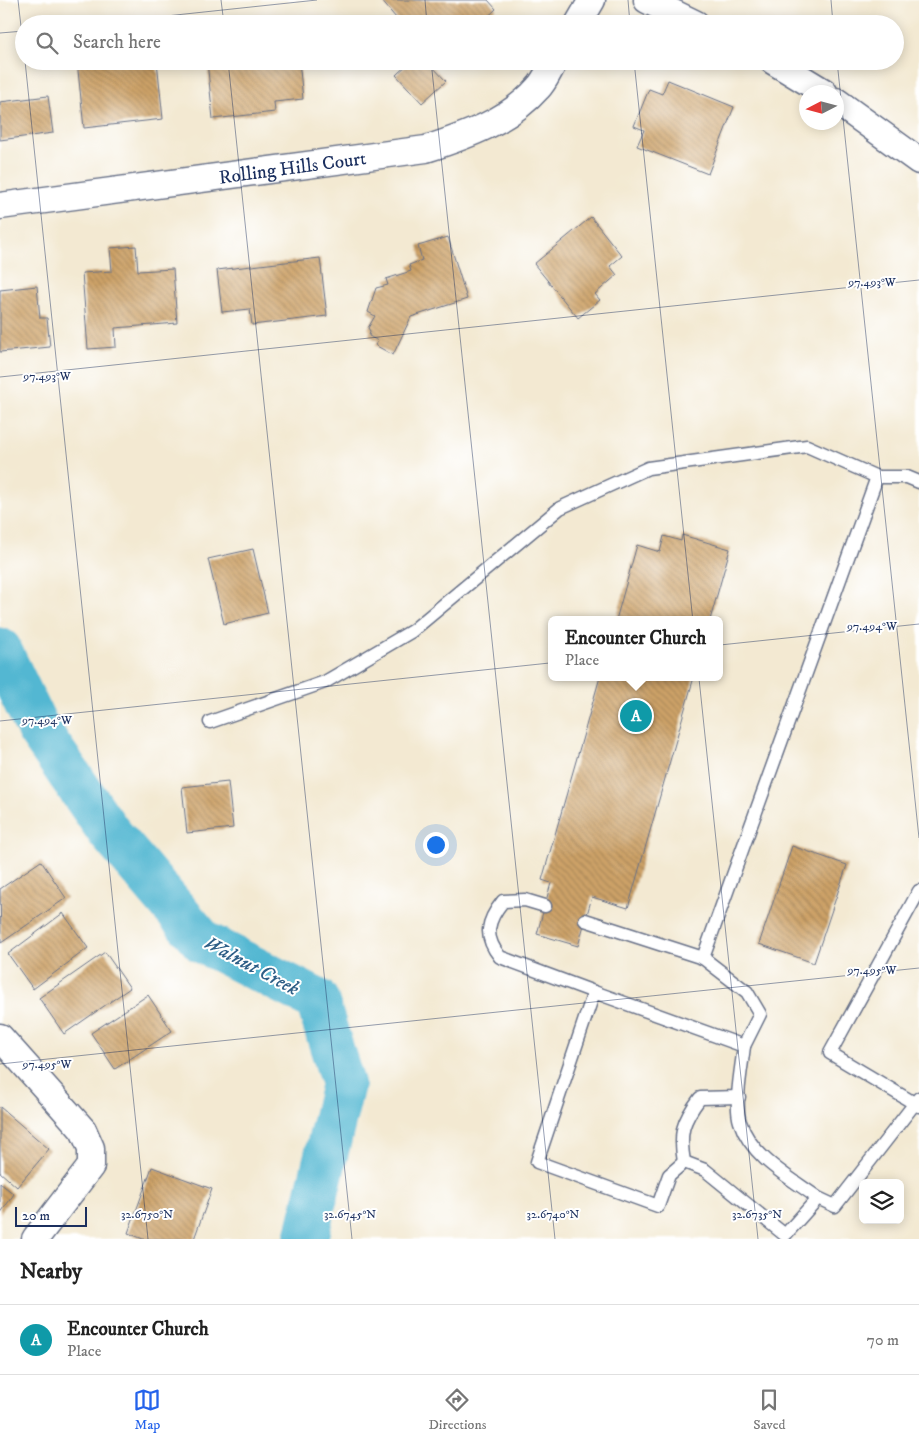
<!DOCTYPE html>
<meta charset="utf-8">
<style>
:root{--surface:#fff;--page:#f2f2f2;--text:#222;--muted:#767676;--line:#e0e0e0;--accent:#2563eb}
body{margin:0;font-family:"IM FELL DW Pica",serif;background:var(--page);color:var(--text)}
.controls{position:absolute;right:15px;bottom:15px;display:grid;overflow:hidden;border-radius:8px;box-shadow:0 2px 12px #0003}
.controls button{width:45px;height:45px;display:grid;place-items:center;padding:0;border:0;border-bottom:1px solid var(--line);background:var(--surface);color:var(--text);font:25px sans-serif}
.compass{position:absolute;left:799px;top:85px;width:45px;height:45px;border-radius:50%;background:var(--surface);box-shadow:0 2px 12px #0003;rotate:264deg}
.scale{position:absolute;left:15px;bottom:12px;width:72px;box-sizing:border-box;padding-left:5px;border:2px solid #1b2f5e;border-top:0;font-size:14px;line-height:18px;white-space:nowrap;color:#1b2f5e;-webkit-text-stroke:4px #fff;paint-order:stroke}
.you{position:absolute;left:435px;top:844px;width:18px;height:18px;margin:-12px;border:4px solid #fff;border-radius:50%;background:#1a73e8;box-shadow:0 0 0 8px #1a73e833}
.badge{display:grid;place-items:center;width:32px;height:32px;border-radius:50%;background:var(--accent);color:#fff;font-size:16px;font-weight:700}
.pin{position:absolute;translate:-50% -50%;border:2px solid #fff;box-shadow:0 1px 5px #0006}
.popup{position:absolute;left:548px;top:616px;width:175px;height:65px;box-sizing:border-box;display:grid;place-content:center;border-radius:8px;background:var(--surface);filter:drop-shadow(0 1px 4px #0005);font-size:16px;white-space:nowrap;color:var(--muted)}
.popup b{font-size:19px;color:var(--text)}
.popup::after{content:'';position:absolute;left:50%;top:100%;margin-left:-10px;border:10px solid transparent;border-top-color:var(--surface)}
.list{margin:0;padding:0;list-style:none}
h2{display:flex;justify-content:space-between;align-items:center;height:65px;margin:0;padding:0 20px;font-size:21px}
h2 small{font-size:16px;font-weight:400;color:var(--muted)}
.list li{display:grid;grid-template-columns:32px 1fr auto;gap:15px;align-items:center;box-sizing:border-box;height:70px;padding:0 20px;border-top:1px solid var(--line)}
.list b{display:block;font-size:19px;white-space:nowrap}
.list p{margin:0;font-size:16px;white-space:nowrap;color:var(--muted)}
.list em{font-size:16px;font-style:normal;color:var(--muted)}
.icon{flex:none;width:28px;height:28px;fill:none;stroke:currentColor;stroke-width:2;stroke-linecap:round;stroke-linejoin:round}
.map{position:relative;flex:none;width:919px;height:1239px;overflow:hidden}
.search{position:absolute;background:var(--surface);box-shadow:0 2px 12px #0003;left:15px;right:15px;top:15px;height:55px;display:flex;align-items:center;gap:12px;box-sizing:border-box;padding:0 18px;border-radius:28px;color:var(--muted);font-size:19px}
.sheet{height:135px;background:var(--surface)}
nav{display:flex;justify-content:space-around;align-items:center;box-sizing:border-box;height:70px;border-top:1px solid var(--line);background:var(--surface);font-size:14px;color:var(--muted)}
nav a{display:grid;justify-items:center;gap:2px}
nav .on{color:var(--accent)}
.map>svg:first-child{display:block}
</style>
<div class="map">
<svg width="919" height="1239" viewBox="0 0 919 1239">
<defs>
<pattern id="building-back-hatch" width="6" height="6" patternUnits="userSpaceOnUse" patternTransform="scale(1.25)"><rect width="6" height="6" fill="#cda267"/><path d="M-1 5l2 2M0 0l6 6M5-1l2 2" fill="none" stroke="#a68458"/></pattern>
</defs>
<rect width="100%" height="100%" fill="#fff"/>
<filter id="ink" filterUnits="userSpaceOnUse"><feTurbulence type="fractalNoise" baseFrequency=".02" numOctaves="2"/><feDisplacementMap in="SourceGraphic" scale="10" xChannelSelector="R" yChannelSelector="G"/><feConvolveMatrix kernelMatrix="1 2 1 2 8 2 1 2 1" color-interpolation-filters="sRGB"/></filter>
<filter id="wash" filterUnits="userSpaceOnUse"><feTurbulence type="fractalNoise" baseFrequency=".0096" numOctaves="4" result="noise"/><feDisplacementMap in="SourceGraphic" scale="20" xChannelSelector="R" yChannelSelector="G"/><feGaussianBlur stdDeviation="1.12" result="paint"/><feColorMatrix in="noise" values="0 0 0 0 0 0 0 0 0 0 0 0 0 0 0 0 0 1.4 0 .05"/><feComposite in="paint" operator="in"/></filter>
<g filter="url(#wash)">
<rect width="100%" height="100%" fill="#f3e9d2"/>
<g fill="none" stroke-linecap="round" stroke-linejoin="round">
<!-- river -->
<polyline stroke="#53b7d2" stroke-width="44" points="0,650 38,729 109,832 203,942 317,1000 343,1084 306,1239"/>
</g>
<g id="blocks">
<!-- building -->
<g fill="url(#building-back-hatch)">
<polygon points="381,0 488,0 496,9 480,24 401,24"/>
<polygon points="77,61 157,61 163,119 84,128"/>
<polygon points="207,61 299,61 303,99 274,102 275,112 213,119"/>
<polygon points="411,61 438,61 432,66 446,81 422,103 396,75"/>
<polygon points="668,80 734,107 708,174 637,146 644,130 634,126 649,89 662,94"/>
<polygon points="48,96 53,133 0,140 0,102"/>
<polygon points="591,217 622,256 610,266 617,275 595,294 600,300 578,318 534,264"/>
<polygon points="448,237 467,299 411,317 393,355 375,345 378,341 369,336 370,331 368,328 375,316 368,312 376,288 388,285 386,279 411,271 409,265 422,260 418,246"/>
<polygon points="136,246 138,271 173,269 177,323 115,328 116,347 88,349 82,273 112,271 110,248"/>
<polygon points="320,258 327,316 252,325 250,309 222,312 217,270"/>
<polygon points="37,286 40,318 47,318 50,347 0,352 0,290"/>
<polygon points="682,535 730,549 710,620 616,620 637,545 660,552 664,536 681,541"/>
<polygon points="253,549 268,613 224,624 208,559"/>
<polygon points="600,677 694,677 628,908 592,897 578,946 537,934 551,883 542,880"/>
<polygon points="228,782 233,828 187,833 182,787"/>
<polygon points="792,846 847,865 814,963 759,944"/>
<polygon points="41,861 66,898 1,943 0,889"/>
<polygon points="63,913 88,948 33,989 8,954"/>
<polygon points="105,952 130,988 64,1034 39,998"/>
<polygon points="148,995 172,1031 115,1069 91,1033"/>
<polygon points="0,1107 49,1149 17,1187 0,1172"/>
<polygon points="152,1167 212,1189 194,1239 143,1239 128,1233"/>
<polygon points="0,1183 14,1194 0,1214"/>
</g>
</g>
</g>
<g filter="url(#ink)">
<use href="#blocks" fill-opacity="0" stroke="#677087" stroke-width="1"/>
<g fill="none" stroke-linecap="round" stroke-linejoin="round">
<!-- lane casing -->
<g stroke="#677087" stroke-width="15">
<g id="lane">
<polyline points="210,722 325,682 412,631 560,508 648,468 807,446 877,477"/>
<polyline points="919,891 830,1053 919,1106"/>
<path d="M545,906l-20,-6 -22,1c-16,20 -20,35 -3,56l94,35"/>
<polyline points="585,920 703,958"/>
<polyline points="744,1046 760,1014 747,992 703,958 877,477 907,477 919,482"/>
<path d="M684,1162c-5,-29 -2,-40 16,-64l39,-1"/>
<path d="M818,1198c-29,-21 -67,-41 -78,-76 -6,-18 2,-57 4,-76l-150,-54 -57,170 121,44 11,-31 15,-13 21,8 80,65 33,-37 17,8 84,-108"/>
</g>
</g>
<!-- street casing -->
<g stroke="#677087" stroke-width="29">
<g id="street">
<polyline points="647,0 696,24"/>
<polyline points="578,24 592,0"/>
<polyline points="773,61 824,92"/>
<polyline points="836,101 919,161"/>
<path id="s1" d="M0,206l426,-57c40,-13 83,-28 112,-61 7,-7 11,-18 17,-27"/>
<polyline points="0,1037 83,1130 91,1148 91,1166 35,1239"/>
</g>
</g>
<!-- lane -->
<use href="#lane" stroke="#fff" stroke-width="12"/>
<!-- street -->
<use href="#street" stroke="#fff" stroke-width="26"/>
</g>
</g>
<!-- ticks -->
<path fill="none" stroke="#1b2f5e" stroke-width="1" stroke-opacity="0.45" d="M18,0l6,53M221,0l3,24M425,0l2,24M628,0l2,24M831,0l2,24M91,24l226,-24M0,33l24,-2M25,61l123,1178M228,61l124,1178M431,61l124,1178M634,61l124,1178M837,61l82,777M0,377l919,-97M0,721l919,-97M0,1064l919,-96"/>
<g text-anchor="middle" stroke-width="4" stroke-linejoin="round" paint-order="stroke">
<!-- street labels -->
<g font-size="19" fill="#1b2f5e" stroke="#fff">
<text dy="7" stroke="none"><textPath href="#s1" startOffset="295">Rolling Hills Court</textPath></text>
</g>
<!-- water labels -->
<g font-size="20" font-style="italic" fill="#2f5f87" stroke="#fff">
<text transform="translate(252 965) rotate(28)" y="7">Walnut Creek</text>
</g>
</g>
<g font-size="12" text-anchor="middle" fill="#1b2f5e" stroke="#fff" stroke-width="4" stroke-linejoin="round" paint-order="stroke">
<text x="872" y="286">97.493°W</text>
<text x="47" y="380">97.493°W</text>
<text x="872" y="630">97.494°W</text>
<text x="47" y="724">97.494°W</text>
<text x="872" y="974">97.495°W</text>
<text x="47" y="1068">97.495°W</text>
<text x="147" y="1218">32.6750°N</text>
<text x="350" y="1218">32.6745°N</text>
<text x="553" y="1218">32.6740°N</text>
<text x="757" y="1218">32.6735°N</text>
</g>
</svg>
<div class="controls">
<button><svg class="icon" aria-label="layers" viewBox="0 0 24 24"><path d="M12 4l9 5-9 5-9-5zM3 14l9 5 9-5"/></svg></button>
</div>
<svg class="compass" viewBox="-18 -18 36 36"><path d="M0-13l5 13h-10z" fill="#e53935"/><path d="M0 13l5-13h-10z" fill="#767676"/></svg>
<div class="scale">20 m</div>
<div class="you"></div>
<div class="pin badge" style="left:636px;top:716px;background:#0f9aa8">A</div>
<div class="popup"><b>Encounter Church</b>Place</div>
<div class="search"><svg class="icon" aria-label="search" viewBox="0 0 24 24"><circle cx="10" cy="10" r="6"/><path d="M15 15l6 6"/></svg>Search here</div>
</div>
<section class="sheet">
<h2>Nearby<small></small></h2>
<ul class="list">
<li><span class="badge" style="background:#0f9aa8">A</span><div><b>Encounter Church</b><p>Place</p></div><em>70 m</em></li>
</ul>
</section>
<nav>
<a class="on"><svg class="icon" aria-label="map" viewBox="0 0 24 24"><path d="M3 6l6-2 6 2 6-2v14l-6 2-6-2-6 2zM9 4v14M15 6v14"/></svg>Map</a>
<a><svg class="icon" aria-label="directions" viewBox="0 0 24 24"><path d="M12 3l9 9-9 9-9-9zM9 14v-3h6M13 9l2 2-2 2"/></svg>Directions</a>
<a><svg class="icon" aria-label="saved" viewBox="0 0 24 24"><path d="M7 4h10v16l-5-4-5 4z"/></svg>Saved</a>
</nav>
